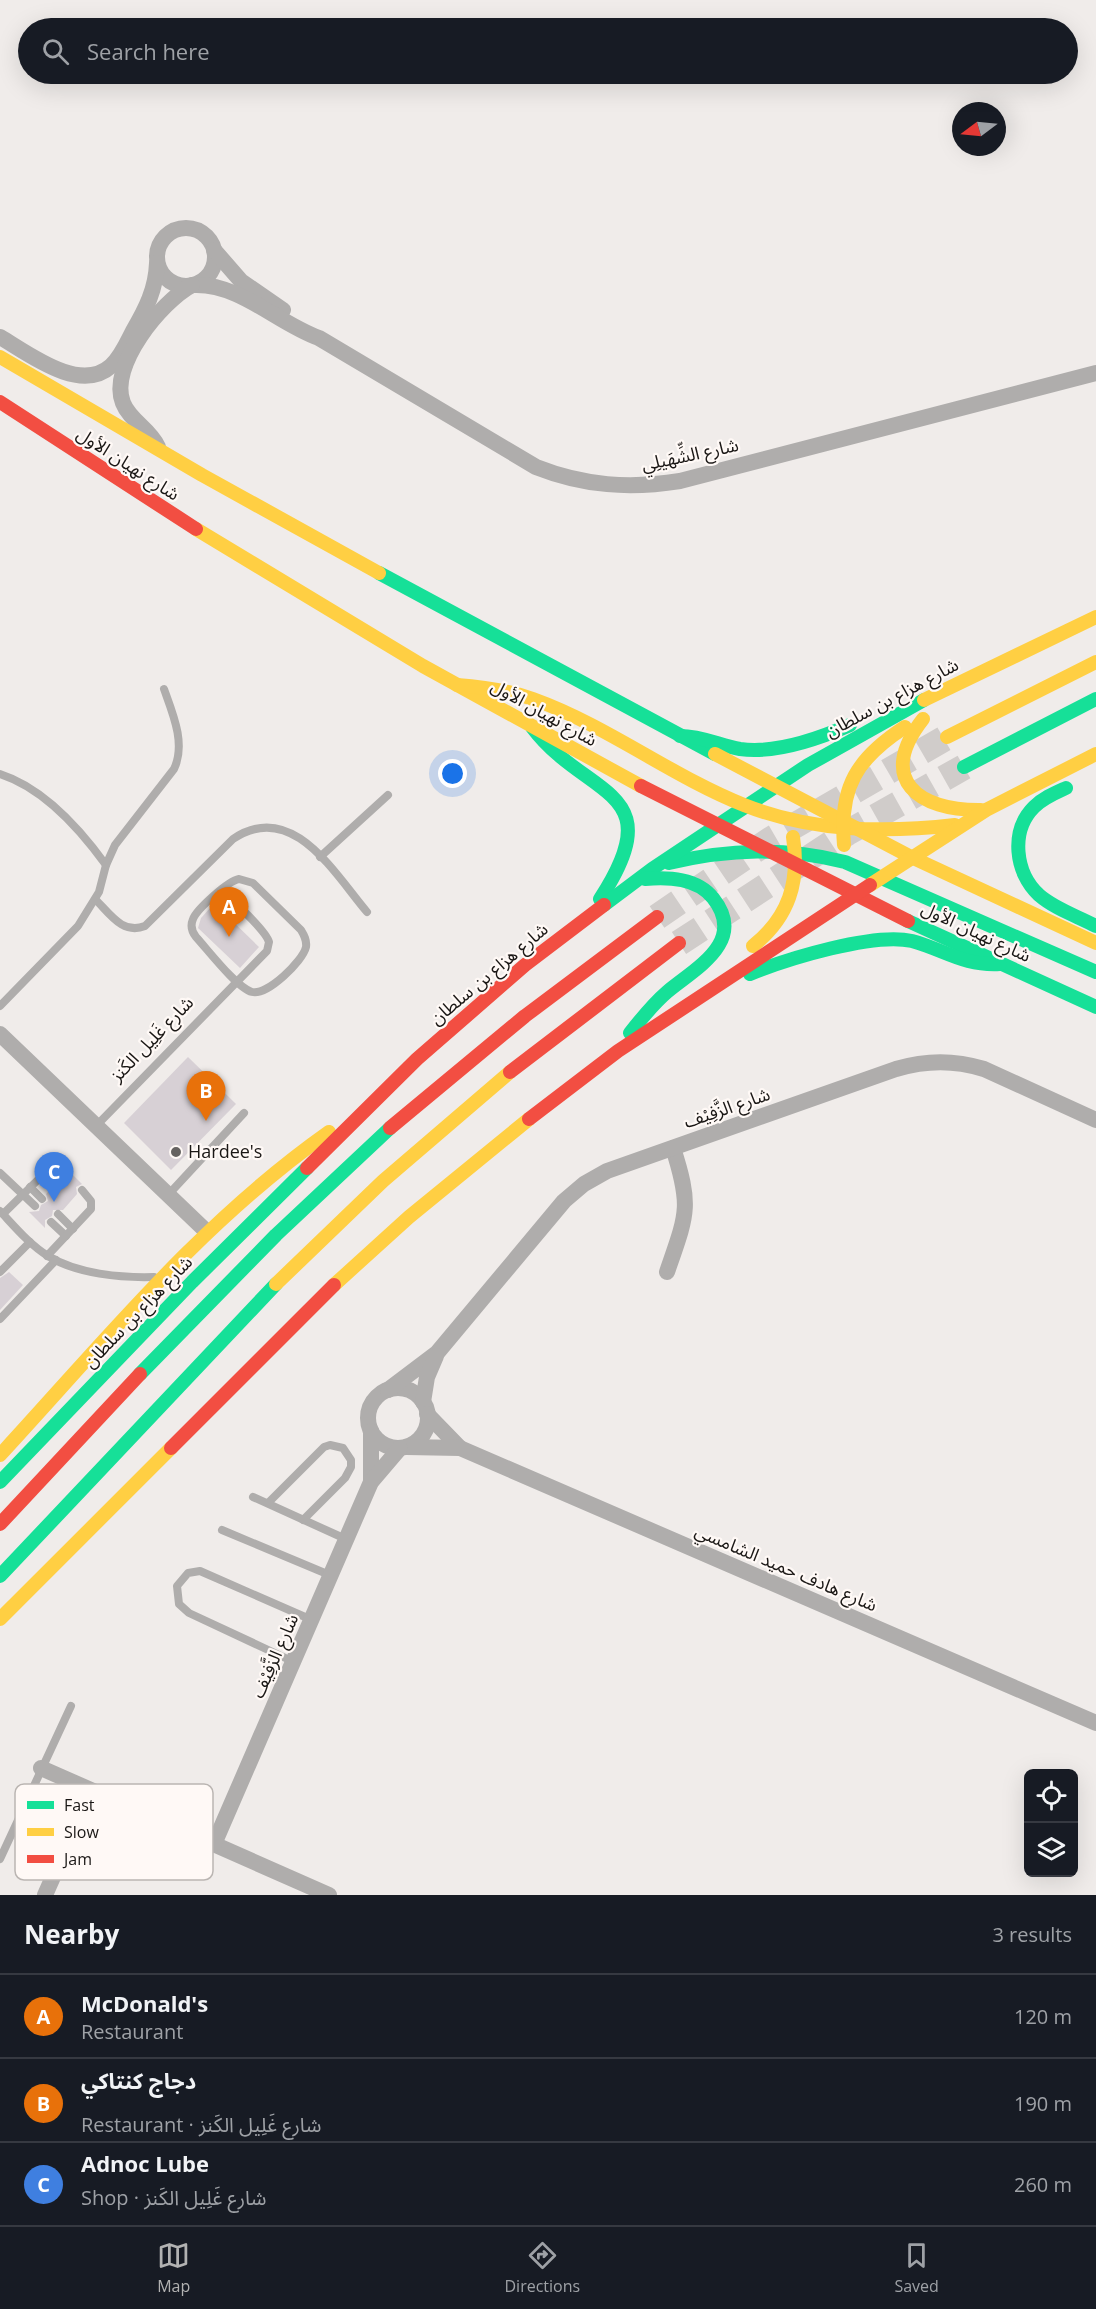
<!DOCTYPE html>
<meta charset="utf-8">
<style>
:root{--surface:#171b24;--page:#20242c;--text:#f1f3f6;--muted:#9ea1a6;--line:#363941;--accent:#b2b2b2}
body{margin:0;font-family:"Open Sans","Noto Sans Arabic",sans-serif;background:var(--page);color:var(--text)}
.controls{position:absolute;right:18px;bottom:18px;display:grid;overflow:hidden;border-radius:9px;box-shadow:0 6px 24px #0002}
.controls button{width:54px;height:54px;display:grid;place-items:center;padding:0;border:0;border-bottom:2px solid var(--line);background:var(--surface);color:var(--text);font:30px sans-serif}
.compass{position:absolute;left:952px;top:102px;width:54px;height:54px;border-radius:50%;background:var(--surface);box-shadow:0 6px 24px #0002;rotate:254deg}
.you{position:absolute;left:453px;top:774px;width:21px;height:21px;margin:-15px;border:4px solid #fff;border-radius:50%;background:#1a73e8;box-shadow:0 0 0 9px #1a73e833}
.badge{display:grid;place-items:center;width:39px;height:39px;border-radius:50%;background:var(--accent);color:#fff;font-size:20px;font-weight:700}
.pin{position:absolute;translate:-50% -50px;filter:drop-shadow(0 2px 3px #0008)}
.pin::after{content:'';position:absolute;top:32px;width:21px;height:18px;background:inherit;clip-path:polygon(0 0,100% 0,50% 100%)}
.list{margin:0;padding:0;list-style:none}
h2{display:flex;justify-content:space-between;align-items:center;height:78px;margin:0;padding:0 24px;font-size:26px}
h2 small{font-size:20px;font-weight:400;color:var(--muted)}
.list li{display:grid;grid-template-columns:39px 1fr auto;gap:18px;align-items:center;box-sizing:border-box;height:84px;padding:0 24px;border-top:2px solid var(--line)}
.list b{display:block;font-size:22px;white-space:nowrap}
.list p{margin:0;font-size:20px;white-space:nowrap;color:var(--muted)}
.list em{font-size:20px;font-style:normal;color:var(--muted)}
.icon{flex:none;width:33px;height:33px;fill:none;stroke:currentColor;stroke-width:2;stroke-linecap:round;stroke-linejoin:round}
.map{position:relative;flex:none;width:1096px;height:1895px;overflow:hidden}
.search{position:absolute;background:var(--surface);box-shadow:0 6px 24px #0002;left:18px;right:18px;top:18px;height:66px;display:flex;align-items:center;gap:15px;box-sizing:border-box;padding:0 21px;border-radius:33px;color:var(--muted);font-size:22px}
.sheet{height:330px;background:var(--surface)}
nav{display:flex;justify-content:space-around;align-items:center;box-sizing:border-box;height:84px;border-top:2px solid var(--line);background:var(--surface);font-size:16px;color:var(--muted)}
nav a{display:grid;justify-items:center;gap:3px}
nav .on{color:var(--accent)}
.map>svg:first-child{display:block}
</style>
<div class="map">
<svg width="1096" height="1895" viewBox="0 0 1096 1895">
<rect width="100%" height="100%" fill="#f0ecea"/>
<!-- building -->
<g fill="#d7d0d5">
<polygon points="211,907 216,912 222,911 259,947 240,968 198,928 201,918"/>
<polygon points="188,1057 236,1104 171,1170 124,1123"/>
<polygon points="72,1174 82,1184 76,1187 77,1194 63,1210 53,1210 52,1216 45,1220 45,1228 29,1212 39,1211 41,1205 48,1201 46,1194 62,1178 68,1179"/>
<polygon points="9,1272 23,1285 0,1310 0,1278"/>
</g>
<g fill="none" stroke-linecap="round" stroke-linejoin="round">
<!-- primary-tunnel -->
<g stroke="#d0ccca" stroke-width="26" stroke-dasharray="26 13" stroke-linecap="butt">
<polyline points="657,917 770,840 947,737"/>
<polyline points="679,943 847,833 964,767"/>
</g>
<!-- lane -->
<g stroke="#afadac" stroke-width="8">
<path d="M0,774c44,14 80,55 106,91"/>
<polyline points="320,857 388,795"/>
<path d="M239,879l14,4 48,47c3,5 6,10 5,17 -3,14 -39,49 -54,45 -15,-4 -44,-42 -56,-55 -4,-5 -6,-11 -3,-18 4,-10 35,-38 46,-40z"/>
<path d="M96,900c14,14 27,35 49,26l88,-87c59,-40 101,34 134,73"/>
<path d="M0,1006l78,-80 21,-34 7,-27 9,-20 59,-76c12,-25 -1,-55 -10,-80"/>
<path d="M97,1125l170,-174 2,-9c-2,-8 -29,-37 -37,-39 -6,-1 -10,1 -15,3"/>
<polyline points="0,1173 35,1206"/>
<polyline points="30,1187 42,1199"/>
<polyline points="168,1195 244,1113"/>
<path d="M0,1211c15,16 30,34 48,45 29,18 73,22 106,21"/>
<polyline points="3,1214 48,1170 58,1168 66,1173"/>
<polyline points="58,1214 73,1229"/>
<polyline points="51,1222 66,1236"/>
<polyline points="47,1256 91,1209 91,1201 82,1190"/>
<polyline points="0,1272 30,1242"/>
<polyline points="0,1319 56,1260"/>
<polyline points="253,1497 348,1540"/>
<polyline points="268,1503 324,1447 330,1445 343,1448 351,1460 351,1467 345,1478 303,1520"/>
<polyline points="222,1530 332,1576"/>
<polyline points="294,1662 189,1613 179,1604 177,1586 188,1573 200,1571 312,1620"/>
<polyline points="0,1859 71,1706"/>
</g>
<!-- street -->
<g stroke="#afadac" stroke-width="16">
<circle cx="186" cy="257" r="29"/>
<polyline points="214,250 241,281 283,310"/>
<path d="M195,285c46,-1 82,38 124,53l217,129c48,19 94,22 144,14l416,-108"/>
<path d="M0,337c29,17 80,57 111,29 10,-9 16,-23 22,-35 13,-22 23,-42 24,-68"/>
<path d="M158,447c-8,-18 -28,-26 -35,-44 -15,-37 38,-101 69,-118"/>
<polyline points="0,1034 206,1231"/>
<path d="M667,1272c20,-58 25,-65 6,-124"/>
<circle cx="398" cy="1418" r="30"/>
<path d="M388,1390l49,-37 127,-152 20,-17 23,-13 289,-102c31,-9 58,-9 88,0l112,51"/>
<polyline points="423,1402 427,1377 436,1356"/>
<polyline points="427,1414 460,1448"/>
<polyline points="371,1431 371,1482"/>
<polyline points="407,1447 460,1448 1096,1723"/>
<polyline points="41,1768 329,1895"/>
<polyline points="214,1844 371,1482 400,1448"/>
<polyline points="45,1895 91,1791"/>
</g>
<!-- fast -->
<g stroke="#16e098" stroke-width="14">
<polyline points="379,573 715,754"/>
<path d="M532,727c54,72 141,60 68,172"/>
<path d="M680,736c22,0 39,9 60,13 35,5 78,-10 110,-24"/>
<polyline points="964,767 1096,699"/>
<path d="M1066,788c-11,5 -23,10 -32,19 -24,24 -19,66 5,88 16,14 38,21 57,31"/>
<path d="M669,863c60,-14 116,-16 176,-1l251,110"/>
<polyline points="604,905 652,869 808,765 924,700"/>
<polyline points="908,921 1096,1007"/>
<path d="M750,974c37,-15 124,-42 162,-33 33,9 51,25 88,23"/>
<path d="M630,1033c11,-14 23,-29 37,-41 27,-23 81,-50 46,-94 -16,-20 -44,-21 -68,-19"/>
<polyline points="140,1374 276,1235 390,1128"/>
<polyline points="0,1482 192,1282 307,1168"/>
<polyline points="0,1576 276,1284"/>
</g>
<!-- slow -->
<g stroke="#ffcf43" stroke-width="14">
<polyline points="0,357 202,475 379,573"/>
<polyline points="196,529 423,666 641,786"/>
<path d="M457,685c26,2 51,5 76,14 75,27 138,77 211,106 68,27 140,28 211,20"/>
<polyline points="924,700 1096,617"/>
<path d="M923,719c-47,60 -5,92 58,91"/>
<polyline points="947,737 1096,662"/>
<polyline points="715,754 911,857 1096,943"/>
<path d="M844,845c-5,-58 13,-87 61,-118"/>
<polyline points="870,885 986,810 1096,754"/>
<path d="M753,946c36,-29 47,-64 40,-109"/>
<polyline points="276,1284 383,1181 510,1072"/>
<polyline points="334,1285 409,1217 529,1119"/>
<path d="M0,1455c106,-115 200,-232 329,-323"/>
<polyline points="0,1619 171,1448"/>
</g>
<!-- jam -->
<g stroke="#f24e42" stroke-width="14">
<polyline points="0,402 196,529"/>
<polyline points="641,786 908,921"/>
<polyline points="510,1072 679,943"/>
<polyline points="529,1119 618,1051 870,885"/>
<polyline points="390,1128 525,1016 657,917"/>
<polyline points="307,1168 417,1059 525,965 604,905"/>
<polyline points="171,1448 334,1285"/>
<polyline points="0,1524 140,1374"/>
</g>
</g>
<!-- markers -->
<circle fill="#656260" stroke="#fff9f6" stroke-width="2" cx="176" cy="1152" r="6"/>
<g text-anchor="middle" stroke-width="4.5" stroke-linejoin="round" paint-order="stroke">
<!-- street labels -->
<g font-size="18" fill="#1a1715" stroke="#fff9f6">
<text transform="translate(690 455) rotate(-12)" y="6">شارع الشِّهَيلِي</text>
<text transform="translate(128 464) rotate(33)" y="6">شارع نهيان الأول</text>
<text transform="translate(892 698) rotate(-28)" y="6">شارع هزاع بن سلطان</text>
<text transform="translate(544 713) rotate(29)" y="6">شارع نهيان الأول</text>
<text transform="translate(976 932) rotate(25)" y="6">شارع نهيان الأول</text>
<text transform="translate(489 974) rotate(-40)" y="6">شارع هزاع بن سلطان</text>
<text transform="translate(152 1039) rotate(-46)" y="6">شارع غَلِيل الكَنز</text>
<text transform="translate(727 1108) rotate(-19)" y="6">شارع الزَّفِيْف</text>
<text transform="translate(138 1312) rotate(-46)" y="6">شارع هزاع بن سلطان</text>
<text transform="translate(786 1568) rotate(23)" y="6">شارع هادف حميد الشامسي</text>
<text transform="translate(275 1656) rotate(-66)" y="6">شارع الزَّفِيْف</text>
</g>
<!-- poi labels -->
<g font-size="18" fill="#1a1715" stroke="#fff9f6" text-anchor="start">
<text x="188" y="1158">Hardee's</text>
</g>
</g>
<!-- legend -->
<rect x="15" y="1784" width="198" height="96" rx="9" fill="#fff9f6" stroke="#bab5b2" stroke-width="1.5"/>
<rect x="27" y="1801" width="27" height="8" fill="#16e098"/>
<rect x="27" y="1828" width="27" height="8" fill="#ffcf43"/>
<rect x="27" y="1855" width="27" height="8" fill="#f24e42"/>
<g font-size="16" fill="#1a1715">
<text x="64" y="1811">Fast</text>
<text x="64" y="1838">Slow</text>
<text x="64" y="1865">Jam</text>
</g>
</svg>
<div class="controls">
<button><svg class="icon" aria-label="locate" viewBox="0 0 24 24"><circle cx="12" cy="12" r="6"/><path d="M12 2v4M12 18v4M2 12h4M18 12h4"/></svg></button>
<button><svg class="icon" aria-label="layers" viewBox="0 0 24 24"><path d="M12 4l9 5-9 5-9-5zM3 14l9 5 9-5"/></svg></button>
</div>
<svg class="compass" viewBox="-18 -18 36 36"><path d="M0-13l5 13h-10z" fill="#e53935"/><path d="M0 13l5-13h-10z" fill="#9ea1a6"/></svg>
<div class="you"></div>
<div class="pin badge" style="left:229px;top:937px;background:#e8710a">A</div>
<div class="pin badge" style="left:206px;top:1121px;background:#e8710a">B</div>
<div class="pin badge" style="left:54px;top:1202px;background:#3f7fe0">C</div>
<div class="search"><svg class="icon" aria-label="search" viewBox="0 0 24 24"><circle cx="10" cy="10" r="6"/><path d="M15 15l6 6"/></svg>Search here</div>
</div>
<section class="sheet">
<h2>Nearby<small>3 results</small></h2>
<ul class="list">
<li><span class="badge" style="background:#e8710a">A</span><div><b>McDonald's</b><p>Restaurant</p></div><em>120 m</em></li>
<li><span class="badge" style="background:#e8710a">B</span><div><b>دجاج كنتاكي</b><p>Restaurant · شارع غَلِيل الكَنز</p></div><em>190 m</em></li>
<li><span class="badge" style="background:#3f7fe0">C</span><div><b>Adnoc Lube</b><p>Shop · شارع غَلِيل الكَنز</p></div><em>260 m</em></li>
</ul>
</section>
<nav>
<a class="on"><svg class="icon" aria-label="map" viewBox="0 0 24 24"><path d="M3 6l6-2 6 2 6-2v14l-6 2-6-2-6 2zM9 4v14M15 6v14"/></svg>Map</a>
<a><svg class="icon" aria-label="directions" viewBox="0 0 24 24"><path d="M12 3l9 9-9 9-9-9zM9 14v-3h6M13 9l2 2-2 2"/></svg>Directions</a>
<a><svg class="icon" aria-label="saved" viewBox="0 0 24 24"><path d="M7 4h10v16l-5-4-5 4z"/></svg>Saved</a>
</nav>
